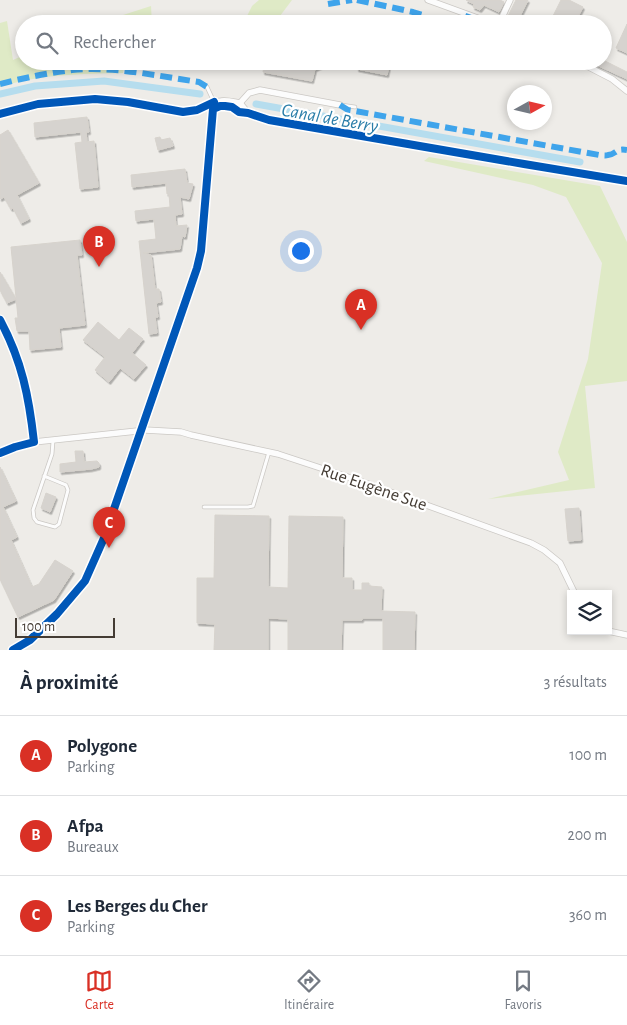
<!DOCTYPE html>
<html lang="fr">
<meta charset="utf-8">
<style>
:root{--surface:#fff;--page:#f6f6f7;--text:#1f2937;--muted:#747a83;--line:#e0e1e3;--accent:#d93025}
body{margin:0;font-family:"Alegreya Sans",sans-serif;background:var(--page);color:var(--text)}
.controls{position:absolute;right:15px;bottom:15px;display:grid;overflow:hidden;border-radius:0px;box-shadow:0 2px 8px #0003}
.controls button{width:45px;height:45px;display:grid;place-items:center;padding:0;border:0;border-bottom:1px solid var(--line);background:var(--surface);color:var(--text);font:25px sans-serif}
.compass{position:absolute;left:507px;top:85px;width:45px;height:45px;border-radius:50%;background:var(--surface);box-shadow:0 2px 8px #0003;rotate:82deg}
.scale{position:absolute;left:15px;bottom:12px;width:100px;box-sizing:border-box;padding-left:5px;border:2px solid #443c34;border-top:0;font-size:14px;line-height:18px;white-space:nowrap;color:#443c34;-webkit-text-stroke:4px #fff;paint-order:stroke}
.you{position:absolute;left:300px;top:250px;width:18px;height:18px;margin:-12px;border:4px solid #fff;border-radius:50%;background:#1a73e8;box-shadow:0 0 0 8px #1a73e833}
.badge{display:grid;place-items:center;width:32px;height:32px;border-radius:50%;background:var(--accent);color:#fff;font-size:16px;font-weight:700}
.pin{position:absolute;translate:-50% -41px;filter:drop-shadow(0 1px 2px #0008)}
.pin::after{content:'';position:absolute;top:26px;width:18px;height:15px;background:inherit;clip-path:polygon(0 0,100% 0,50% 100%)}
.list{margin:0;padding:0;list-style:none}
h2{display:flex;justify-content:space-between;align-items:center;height:65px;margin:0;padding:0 20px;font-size:21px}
h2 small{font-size:16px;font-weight:400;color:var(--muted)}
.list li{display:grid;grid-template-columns:32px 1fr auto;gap:15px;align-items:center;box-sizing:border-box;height:80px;padding:0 20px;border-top:1px solid var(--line)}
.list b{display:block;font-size:19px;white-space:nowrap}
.list p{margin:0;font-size:16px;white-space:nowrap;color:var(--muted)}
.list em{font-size:16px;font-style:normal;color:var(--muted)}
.icon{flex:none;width:28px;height:28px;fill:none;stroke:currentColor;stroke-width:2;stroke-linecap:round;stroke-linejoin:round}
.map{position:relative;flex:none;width:627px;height:650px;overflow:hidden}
.search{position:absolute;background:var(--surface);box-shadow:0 2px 8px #0003;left:15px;right:15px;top:15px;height:55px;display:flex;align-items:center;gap:12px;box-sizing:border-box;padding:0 18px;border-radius:28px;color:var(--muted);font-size:19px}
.sheet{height:305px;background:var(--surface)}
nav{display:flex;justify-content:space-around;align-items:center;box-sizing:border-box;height:70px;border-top:1px solid var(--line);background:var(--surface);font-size:14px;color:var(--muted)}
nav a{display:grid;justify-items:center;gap:2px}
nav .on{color:var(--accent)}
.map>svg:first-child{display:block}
</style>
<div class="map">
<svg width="627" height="650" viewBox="0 0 627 650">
<defs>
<filter id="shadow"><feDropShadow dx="1.5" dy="2.5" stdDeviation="0" flood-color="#0004"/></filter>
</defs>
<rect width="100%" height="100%" fill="#eeece8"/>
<!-- green -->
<g fill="#dfeac6">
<polygon points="259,0 292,0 274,24 243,24 252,6"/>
<polygon points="151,6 152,24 95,24"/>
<path d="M7,21l6,39 11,-5v6h101l-2,12c-42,1 -83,1 -123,14v-64z"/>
<polygon points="429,157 600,186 627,242 627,381 585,386 595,488 488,499 569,480 558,452 588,359 602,263 566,197 533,185 424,161"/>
</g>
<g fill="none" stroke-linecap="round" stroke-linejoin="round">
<!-- canal -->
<g stroke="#b6ddee" stroke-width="7">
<polyline points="0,94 35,86 104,81 200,94"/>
<polyline points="256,104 580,162"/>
</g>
</g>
<!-- building -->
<g fill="#d6d3cf" stroke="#d7d3cd" filter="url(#shadow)">
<polygon points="466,0 500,0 504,2 499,12 484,5 480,10 473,7 474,4"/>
<polygon points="516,0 528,0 517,22 507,18"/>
<polygon points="561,0 569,0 583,7 574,24 549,24"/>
<polygon points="627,24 627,53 616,48"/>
<polygon points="265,61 323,61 322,66 315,69 312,81 263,72"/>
<polygon points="359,61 390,61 387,75 357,69"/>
<polygon points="588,61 605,61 627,72 627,79"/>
<polygon points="87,117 89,132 86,132 87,142 94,141 98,187 80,189 75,143 82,142 81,132 35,137 34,123"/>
<polygon points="8,130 39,183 17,195 29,219 21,223 13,208 11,209 4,197 0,199 0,135"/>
<polygon points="160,137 161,140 170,138 173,146 158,150 155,138"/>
<polygon points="185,169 187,183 193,184 189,199 180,197 182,214 175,215 176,226 187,225 185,237 182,236 180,249 143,253 151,255 155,289 159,289 161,302 156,303 158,317 155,317 157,333 149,334 139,241 156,239 154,219 136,221 135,211 170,207 169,194 167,194 166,183 132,187 131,175"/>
<polygon points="80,240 82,255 77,255 85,325 59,328 61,347 30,350 29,331 17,331 15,318 18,318 11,247"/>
<polygon points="0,272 16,299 7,303 0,290"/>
<polygon points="98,322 119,340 129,328 143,339 132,353 146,365 134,379 120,368 109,382 95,370 105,357 83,340"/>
<polygon points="75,451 83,451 84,462 97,461 99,463 99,467 91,469 60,472 60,464 76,462"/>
<polygon points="0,467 16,501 3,507 17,537 11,540 32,587 39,584 55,560 73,571 54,600 18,617 0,579"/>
<polygon points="46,493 56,497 50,512 41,508"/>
<polygon points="579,508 581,540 568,541 565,509"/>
<polygon points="215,515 269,516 268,587 288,588 289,516 343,517 342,578 352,578 352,590 362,590 362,583 369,583 369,586 382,587 381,611 415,612 414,650 383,650 383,618 362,618 362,620 342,620 341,650 288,650 288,619 268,618 268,650 214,650 215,624 197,623 197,578 214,578"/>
</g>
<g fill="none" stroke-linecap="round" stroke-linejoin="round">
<!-- lane casing -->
<g stroke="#cbc8c4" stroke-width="4.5">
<g id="lane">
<polyline points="207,87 214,102"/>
<polyline points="341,105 355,107"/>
<polyline points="44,476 66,485 68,490 59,524 55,527 37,522 34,518 33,510 52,454 53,441"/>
<polyline points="204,507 248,507 253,506 269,452"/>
</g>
</g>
<!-- street casing -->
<g stroke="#cbc8c4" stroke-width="7">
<g id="street">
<polyline points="428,0 494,24"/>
<polyline points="499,24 510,0"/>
<polyline points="577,61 612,79 627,91"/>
<polyline points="240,103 249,93 260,90 340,105"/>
<path d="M0,114c41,-12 86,-19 128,-12 18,2 35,8 53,10 15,1 26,-10 40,-11 6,-1 13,1 19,2l8,10"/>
<path d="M0,320c22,41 29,77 34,122"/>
<polyline points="145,430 181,432 191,435 278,454 360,481 531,543 544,550 560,563 575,594"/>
<polyline points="0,453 15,447 34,442 137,431"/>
<polyline points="608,631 627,635"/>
</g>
</g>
<!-- lane -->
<use href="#lane" stroke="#fcfcfc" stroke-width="3"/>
<!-- street -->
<use href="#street" stroke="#fcfcfc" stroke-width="5.5"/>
<!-- quiet -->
<g stroke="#3fa4eb" stroke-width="6" stroke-dasharray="12 6" stroke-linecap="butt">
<polyline points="357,0 413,12 423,15 434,24"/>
<polyline points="328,4 352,0"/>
<polyline points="465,24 469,14"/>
<path d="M0,84c24,-6 48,-11 72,-14 43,-4 85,6 127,12l8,5"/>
<path d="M340,105l8,5 7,1 244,44c3,0 6,1 9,0 9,-1 7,-7 19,-5"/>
</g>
<!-- cycleway casing -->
<g stroke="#fff" stroke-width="11">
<g id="cycleway">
<polyline points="0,114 38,104 95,99 128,102 183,112 197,110 214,102"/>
<path d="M0,320c22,41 29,77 34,122l-19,5 -15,6"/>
<polyline points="13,650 30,640 57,614 85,581 104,538 197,268 201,251 213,109 220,106 225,106 232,107 239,112 248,113 269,120 524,164 627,181"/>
</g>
</g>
<!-- cycleway -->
<use href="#cycleway" stroke="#0057b8" stroke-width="8"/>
</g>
<g text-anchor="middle" stroke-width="4.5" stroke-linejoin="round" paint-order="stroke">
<!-- street labels -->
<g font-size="18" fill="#443c34" stroke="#fff">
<text transform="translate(374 487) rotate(19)" y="6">Rue Eugène Sue</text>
</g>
<!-- water labels -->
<g font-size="19" font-style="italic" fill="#2b7ea9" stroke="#fff">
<text transform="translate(330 117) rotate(10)" y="7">Canal de Berry</text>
</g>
</g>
</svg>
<div class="controls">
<button><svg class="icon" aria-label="layers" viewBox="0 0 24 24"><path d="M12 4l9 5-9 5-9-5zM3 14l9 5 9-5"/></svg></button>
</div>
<svg class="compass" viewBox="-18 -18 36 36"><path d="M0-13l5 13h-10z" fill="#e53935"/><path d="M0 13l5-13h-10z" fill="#747a83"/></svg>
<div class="scale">100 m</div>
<div class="you"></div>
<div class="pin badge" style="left:361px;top:330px">A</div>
<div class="pin badge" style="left:99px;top:267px">B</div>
<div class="pin badge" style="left:109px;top:548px">C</div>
<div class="search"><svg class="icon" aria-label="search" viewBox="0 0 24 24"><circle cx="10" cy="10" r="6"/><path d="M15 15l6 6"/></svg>Rechercher</div>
</div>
<section class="sheet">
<h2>À proximité<small>3 résultats</small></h2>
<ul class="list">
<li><span class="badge">A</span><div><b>Polygone</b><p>Parking</p></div><em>100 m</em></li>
<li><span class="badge">B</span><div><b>Afpa</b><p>Bureaux</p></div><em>200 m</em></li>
<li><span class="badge">C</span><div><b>Les Berges du Cher</b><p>Parking</p></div><em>360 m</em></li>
</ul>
</section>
<nav>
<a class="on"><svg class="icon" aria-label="map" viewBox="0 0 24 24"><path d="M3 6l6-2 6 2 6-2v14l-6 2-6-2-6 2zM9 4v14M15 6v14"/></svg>Carte</a>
<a><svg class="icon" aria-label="directions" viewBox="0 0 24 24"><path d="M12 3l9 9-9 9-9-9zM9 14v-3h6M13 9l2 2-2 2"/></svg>Itinéraire</a>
<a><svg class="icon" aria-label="saved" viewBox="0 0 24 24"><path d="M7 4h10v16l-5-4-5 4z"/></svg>Favoris</a>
</nav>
